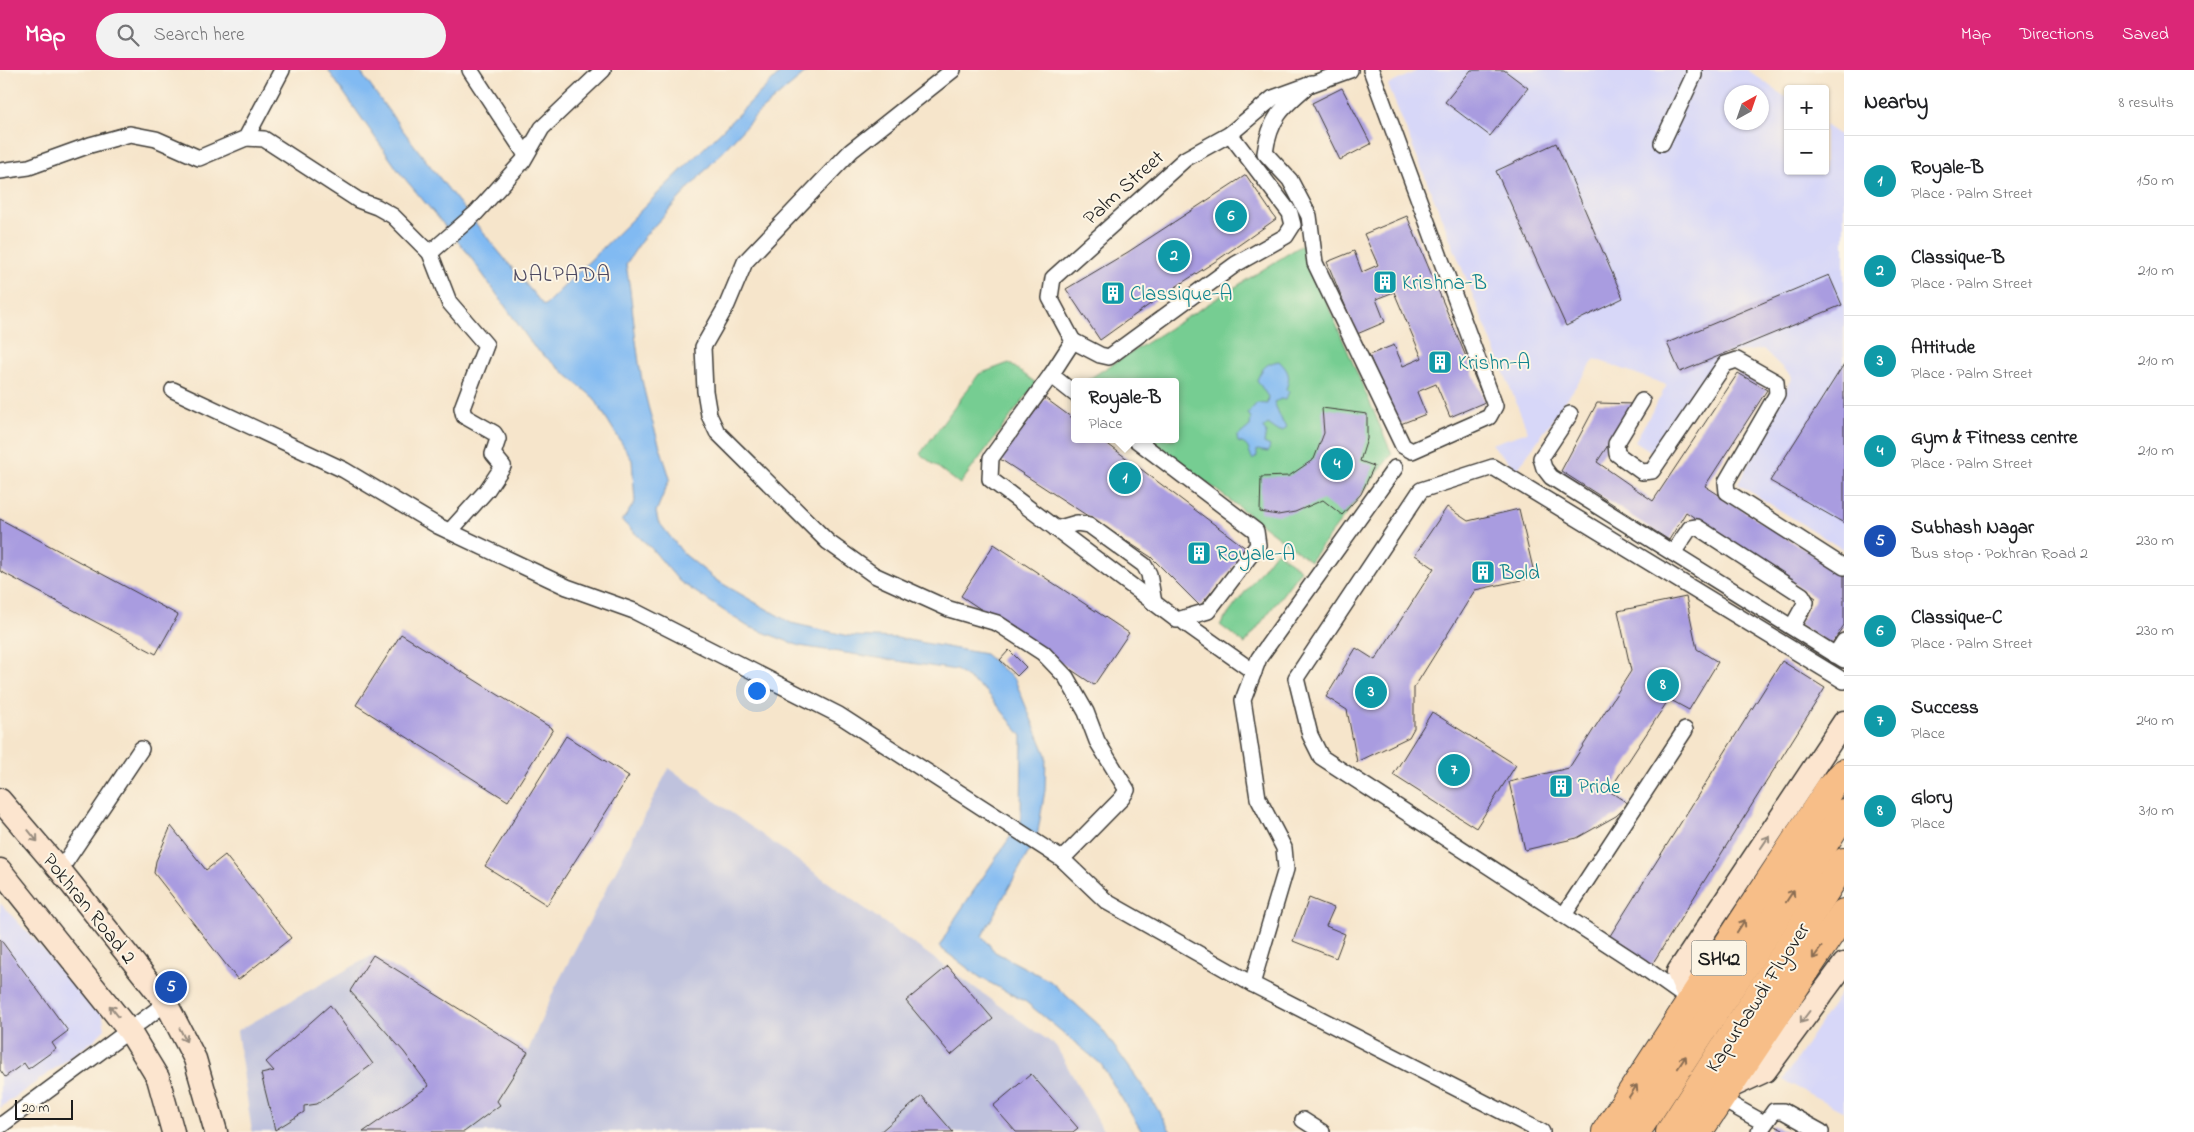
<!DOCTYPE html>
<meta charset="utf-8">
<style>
:root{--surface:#fff;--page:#f2f2f2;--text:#202124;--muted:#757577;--line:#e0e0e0;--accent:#db2777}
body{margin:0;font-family:"Indie Flower",sans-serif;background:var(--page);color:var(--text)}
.controls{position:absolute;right:15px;top:15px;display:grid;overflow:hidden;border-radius:5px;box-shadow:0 1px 4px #0004}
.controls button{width:45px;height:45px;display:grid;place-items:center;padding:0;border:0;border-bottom:1px solid var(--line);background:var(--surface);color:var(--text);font:25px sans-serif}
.compass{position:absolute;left:1724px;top:15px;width:45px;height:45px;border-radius:50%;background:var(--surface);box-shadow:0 1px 4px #0004;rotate:40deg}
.scale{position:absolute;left:15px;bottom:12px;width:58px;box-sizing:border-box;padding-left:5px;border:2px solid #1c1c1c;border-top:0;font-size:14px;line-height:18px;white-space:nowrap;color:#1c1c1c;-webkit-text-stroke:4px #fcf5e5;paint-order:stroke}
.you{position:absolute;left:756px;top:620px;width:18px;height:18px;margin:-12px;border:4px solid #fff;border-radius:50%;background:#1a73e8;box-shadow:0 0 0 8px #1a73e833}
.badge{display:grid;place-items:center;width:32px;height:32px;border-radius:50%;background:var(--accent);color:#fff;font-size:16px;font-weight:700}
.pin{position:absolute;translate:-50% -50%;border:2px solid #fff;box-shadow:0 1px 5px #0006}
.popup{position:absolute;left:1071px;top:308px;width:108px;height:65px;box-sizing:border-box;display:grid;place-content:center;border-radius:5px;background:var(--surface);filter:drop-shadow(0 1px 4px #0005);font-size:16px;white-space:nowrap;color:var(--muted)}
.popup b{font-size:19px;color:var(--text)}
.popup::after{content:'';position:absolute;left:50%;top:100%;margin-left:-10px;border:10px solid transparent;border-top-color:var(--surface)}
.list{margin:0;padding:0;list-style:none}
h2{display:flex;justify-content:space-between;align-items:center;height:65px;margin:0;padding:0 20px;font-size:21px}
h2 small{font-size:16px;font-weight:400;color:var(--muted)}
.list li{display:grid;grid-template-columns:32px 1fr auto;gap:15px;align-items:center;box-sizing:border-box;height:90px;padding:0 20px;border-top:1px solid var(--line)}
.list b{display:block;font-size:19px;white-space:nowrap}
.list p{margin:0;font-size:16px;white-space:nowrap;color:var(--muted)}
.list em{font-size:16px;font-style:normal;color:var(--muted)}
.icon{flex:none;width:28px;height:28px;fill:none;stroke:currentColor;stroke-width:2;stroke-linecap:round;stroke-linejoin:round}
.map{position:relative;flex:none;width:1844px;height:1062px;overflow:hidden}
header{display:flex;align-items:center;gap:30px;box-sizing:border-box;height:70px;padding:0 25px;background:var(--accent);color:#fff}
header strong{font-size:24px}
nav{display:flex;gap:28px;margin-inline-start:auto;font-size:18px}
.search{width:350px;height:45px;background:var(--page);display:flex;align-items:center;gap:12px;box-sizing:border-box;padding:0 18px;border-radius:28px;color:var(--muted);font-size:19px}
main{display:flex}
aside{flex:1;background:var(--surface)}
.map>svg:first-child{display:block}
</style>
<header>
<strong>Map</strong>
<div class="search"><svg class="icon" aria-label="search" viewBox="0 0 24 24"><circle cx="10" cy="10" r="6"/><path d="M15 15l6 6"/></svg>Search here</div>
<nav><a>Map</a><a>Directions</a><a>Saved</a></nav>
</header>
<main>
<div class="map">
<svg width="1844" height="1062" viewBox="0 0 1844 1062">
<rect width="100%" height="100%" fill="#fcf5e5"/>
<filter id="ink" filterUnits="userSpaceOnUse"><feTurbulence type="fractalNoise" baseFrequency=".02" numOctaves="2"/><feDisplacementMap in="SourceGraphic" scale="10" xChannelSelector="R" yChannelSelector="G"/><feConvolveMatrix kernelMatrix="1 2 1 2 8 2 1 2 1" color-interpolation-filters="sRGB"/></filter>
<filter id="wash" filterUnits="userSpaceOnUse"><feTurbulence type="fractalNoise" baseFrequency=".0096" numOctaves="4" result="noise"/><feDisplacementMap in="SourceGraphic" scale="20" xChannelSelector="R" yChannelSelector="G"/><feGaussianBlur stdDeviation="1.12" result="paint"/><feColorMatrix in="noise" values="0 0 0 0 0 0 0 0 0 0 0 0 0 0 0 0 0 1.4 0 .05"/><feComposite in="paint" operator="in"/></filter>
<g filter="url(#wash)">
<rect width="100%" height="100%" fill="#f6e5cb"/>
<!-- built -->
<g fill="#d7d7f8" fill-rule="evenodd">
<path d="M1419,0h329l40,29v72h37v-46l19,13v412l-106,-66 54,-107 -29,-28 -39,5 -69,100 -20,-13 32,-56 -72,-26 -78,111 -26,-26 37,-12 -140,-347zM1732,22h30v30h-30z"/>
<polygon points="0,833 102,942 105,959 93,971 0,1038"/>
<polygon points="1844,917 1844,1042 1783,1010"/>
</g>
<!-- industrial -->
<polygon fill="#bfc2dd" points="669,698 1056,976 1104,1062 252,1062 237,961 373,885 528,981 555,918"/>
<!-- green -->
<g fill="#76cd92" stroke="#497457">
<polygon points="1302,175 1392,384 1310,491 1149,369 1175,369 1175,312 1084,312"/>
<polygon points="1009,293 1036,313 960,414 920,384 979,304"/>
<polygon points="1276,481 1301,500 1245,574 1220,555"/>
</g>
<!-- water -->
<g fill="#81baf2" stroke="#4e6b87">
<path d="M328,0h31c58,82 120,159 185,236l239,-236h26l-51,43 -114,124 -18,27c6,33 8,66 13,99 6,40 19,77 31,115l-14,34 2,9 25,32 33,27 75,43 58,13 48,2 88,16 30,26 31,75 -1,35 -8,47 -55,99 13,16 55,29 49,44 50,70 22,37h-29l-41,-68 -75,-62 -45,-24 -42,-31 17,-30 65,-96 1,-85 -36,-45 -30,-21 -156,-24 -53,-20 -68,-45 -27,-32 -30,-28 13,-19 -3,-42 -38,-62 -60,-51 -67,-95 -67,-79z"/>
<path d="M1279,291c10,10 12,15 7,28l3,3 -4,8 -4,-1 -7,3 9,21 4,4 -4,4h-5l-10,-7 -5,4 3,4 -2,11 6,3 -2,6 -11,-2v6l-4,4c-5,-9 -3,-16 -15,-18l-1,-5 13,-11 1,-8 -3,-5 9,-10 10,1 1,-7 -11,-17c5,-12 9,-17 22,-19z"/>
</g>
<g id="blocks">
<!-- building -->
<g fill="#a99ce0">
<polygon points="1471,0 1504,0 1528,18 1490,66 1445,32"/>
<polygon points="1342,18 1371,74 1340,90 1312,33"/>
<polygon points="1556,73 1623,228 1566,256 1496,101"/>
<polygon points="1246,105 1276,149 1219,189 1160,227 1100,270 1066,219 1128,182"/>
<polygon points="1407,146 1485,332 1450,347 1436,314 1417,322 1426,344 1398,355 1369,285 1394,275 1403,296 1422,288 1394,222 1376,229 1385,252 1357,264 1327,192 1354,181 1362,202 1378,195 1364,164"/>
<polygon points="1829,205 1842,235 1680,302 1667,273"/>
<polygon points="1844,294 1844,453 1770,411"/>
<polygon points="1738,303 1767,320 1705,416 1844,505 1844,555 1831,575 1799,554 1816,528 1686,442 1669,470 1561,401 1597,333 1635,334 1597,392 1653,431"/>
<polygon points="1045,328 1075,350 1075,369 1101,369 1247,479 1200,536 1151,487 1000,389"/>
<polygon points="1322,338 1367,344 1367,369 1360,391 1374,396 1361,424 1342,445 1323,430 1295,442 1278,445 1260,442 1261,407 1289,406 1314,389 1324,363"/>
<polygon points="1447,437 1468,451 1519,439 1535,507 1475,520 1414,618 1414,658 1409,667 1357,692 1347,640 1326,627 1356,578 1375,590 1434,498 1415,485"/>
<polygon points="0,449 178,545 156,584 0,501"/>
<polygon points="994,474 1129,563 1094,615 961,526"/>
<polygon points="1686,527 1697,579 1718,592 1689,640 1669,629 1609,721 1629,734 1616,746 1577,768 1525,780 1509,712 1569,698 1599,651 1631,601 1618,541"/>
<polygon points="401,564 553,659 508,731 356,635"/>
<polygon points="1009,580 1026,597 1017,606 1000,590"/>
<polygon points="1782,591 1825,618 1651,896 1608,869"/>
<polygon points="1432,642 1516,695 1476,758 1393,705"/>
<polygon points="566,666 629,706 547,835 485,796"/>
<polygon points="171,756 206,800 225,785 291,868 238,910 154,803 156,791"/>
<polygon points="1309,828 1334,838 1326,856 1345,864 1336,888 1293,871"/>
<polygon points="0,869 68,961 52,973 56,979 28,999 24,993 5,1007 0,1000"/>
<polygon points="373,885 528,982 497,1031 500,1035 464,1062 363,1062 429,1016 404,982 350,921"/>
<polygon points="948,896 993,949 951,985 906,931"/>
<polygon points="330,935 373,994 317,1034 304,1036 304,1042 275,1060 261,1004 274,1001 266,992"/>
<polygon points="1031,1004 1078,1058 1073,1062 1016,1062 993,1036"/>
<polygon points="922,1026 953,1062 880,1062"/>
<polygon points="1773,1055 1787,1062 1770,1062"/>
</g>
</g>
</g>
<g filter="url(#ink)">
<use href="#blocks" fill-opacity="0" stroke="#3d3a36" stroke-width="1"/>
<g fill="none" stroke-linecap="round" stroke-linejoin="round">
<!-- street casing -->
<g stroke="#3d3a36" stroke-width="18">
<g id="street">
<polyline points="470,0 526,85"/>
<polyline points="953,0 851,81 745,192 727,235 703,277 705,321 709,345 717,362 828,472 874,505 949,539 997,553 1043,583 1066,607 1086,642 1097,671 1127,720 1122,728 1062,789"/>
<path d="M1311,13c-27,23 -41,33 -46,70l25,27 19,36 6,47 88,183 9,5 77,-34 6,-11 -124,-336"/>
<polyline points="246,68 264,69 358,130 377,137 393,146 430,183 449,232 486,275 462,338 464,346 494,363 498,369 493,384 503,396 487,420 450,461"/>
<polyline points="1662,73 1694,5 1694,0"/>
<polyline points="0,101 29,97 90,75 130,64 156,69 199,88 246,68 282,0"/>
<polyline points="430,183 476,143 523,91 542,58 603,0"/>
<polyline points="1073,271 1100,285 1109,287 1236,194 1286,166 1293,155 1290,143 1230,64"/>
<polyline points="1051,305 991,388 990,409 1177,550 1208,541 1258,475 1256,461 1135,369"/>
<polyline points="173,320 344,400 438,456 567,517 634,541 839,645 1062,789 1107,832 1252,914"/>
<polyline points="1075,324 1051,305 1073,271 1050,228 1053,208 1185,89 1230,64 1273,28 1350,0"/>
<polyline points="1642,331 1616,374 1617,384 1642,402 1652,401 1725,294 1737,290 1776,312 1777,324 1726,412 1727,422 1844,497"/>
<polyline points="1570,344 1541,388 1544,398 1551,407 1844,590"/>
<polyline points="1395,398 1259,588 1243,630 1258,728 1284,778 1286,799 1252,914 1542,1062"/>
<polyline points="1056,459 1077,453 1089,455 1144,495 1149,504 1154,533"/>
<polyline points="1673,483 1690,458 1697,457 1802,525 1806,532 1792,557"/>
<polyline points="1185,553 1254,602"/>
<polyline points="1835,585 1844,571"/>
<polyline points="60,800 141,679"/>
<polyline points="1564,845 1685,660"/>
<polyline points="1688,929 1643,897 1321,687 1310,665 1296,608 1421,420 1493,397 1844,611"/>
<polyline points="1721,1029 1764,1053"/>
<polyline points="1303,1050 1322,1062"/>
<polyline points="0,1056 166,933"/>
<polyline points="1759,1062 1774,1041 1783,1041 1821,1062"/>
</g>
</g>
<!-- secondary casing -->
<g stroke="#3d3a36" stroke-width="25">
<g id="secondary">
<polyline points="0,730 60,800 166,933 195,989 216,1062"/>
<polyline points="0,800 130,962 158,1008 173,1062"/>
<polyline points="1691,932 1678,902 1844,652"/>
<polyline points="1728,1018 1765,1001 1844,894"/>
</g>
</g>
<!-- highway casing -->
<g stroke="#3d3a36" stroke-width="30">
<g id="highway">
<polyline points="1606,1062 1830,718 1844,703"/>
<polyline points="1636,1062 1844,743"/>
<polyline points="1670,1062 1844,792"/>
<polyline points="1698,1062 1844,843"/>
</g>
</g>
<!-- street -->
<use href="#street" stroke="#fff" stroke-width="15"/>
<!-- secondary -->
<use href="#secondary" stroke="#fce5cf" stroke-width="22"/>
<!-- highway -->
<use href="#highway" stroke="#f7be88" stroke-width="28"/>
</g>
<!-- one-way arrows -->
<defs><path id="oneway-shaft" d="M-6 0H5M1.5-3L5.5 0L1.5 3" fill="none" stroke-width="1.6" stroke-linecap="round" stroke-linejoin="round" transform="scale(1.25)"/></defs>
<g stroke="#978b7e">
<use href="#oneway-shaft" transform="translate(33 766) rotate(51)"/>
<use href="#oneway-shaft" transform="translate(1765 772) rotate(-56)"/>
<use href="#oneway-shaft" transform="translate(114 941) rotate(-129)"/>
<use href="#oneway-shaft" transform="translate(1805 947) rotate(127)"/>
<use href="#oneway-shaft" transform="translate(183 965) rotate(63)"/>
</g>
<g stroke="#8a6d52">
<use href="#oneway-shaft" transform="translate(1790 826) rotate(-57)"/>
<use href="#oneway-shaft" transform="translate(1741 856) rotate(-57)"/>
<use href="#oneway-shaft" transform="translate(1817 883) rotate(127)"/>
<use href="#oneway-shaft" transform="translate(1682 992) rotate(-57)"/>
<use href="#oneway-shaft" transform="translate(1633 1021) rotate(-57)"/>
</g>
</g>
<!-- icons -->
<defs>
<g id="building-square" transform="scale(1.25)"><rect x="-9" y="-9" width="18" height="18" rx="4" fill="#0f9aa8" stroke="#fcf5e5"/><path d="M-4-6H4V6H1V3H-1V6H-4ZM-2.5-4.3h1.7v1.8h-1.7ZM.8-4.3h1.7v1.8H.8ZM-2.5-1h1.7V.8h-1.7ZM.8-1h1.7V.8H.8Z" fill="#fff"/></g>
</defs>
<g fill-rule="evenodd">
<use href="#building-square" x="1385" y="212"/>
<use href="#building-square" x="1113" y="223"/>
<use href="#building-square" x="1440" y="292"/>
<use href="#building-square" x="1199" y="483"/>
<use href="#building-square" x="1483" y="502"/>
<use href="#building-square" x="1561" y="716"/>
</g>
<g text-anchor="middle" stroke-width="4" stroke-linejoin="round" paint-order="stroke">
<!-- shield labels -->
<rect fill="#fcf5e5" stroke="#5f5d58" stroke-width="1" x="1691.5" y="870.5" width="55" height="35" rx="4"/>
<g font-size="20" font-weight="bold" fill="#1c1c1c">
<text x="1719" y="895">SH42</text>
</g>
<!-- street labels -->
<g font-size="21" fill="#1c1c1c" stroke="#fcf5e5">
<text transform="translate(1123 117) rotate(-42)" y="7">Palm Street</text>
<text transform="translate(90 838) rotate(51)" y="7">Pokhran Road 2</text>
<text transform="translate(1757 927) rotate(-57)" y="7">Kapurbawdi Flyover</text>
</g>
<!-- culture labels -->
<g font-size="21" fill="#0d838f" stroke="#fcf5e5" text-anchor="start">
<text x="1402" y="219">Krishna-B</text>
<text x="1130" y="230">Classique-A</text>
<text x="1458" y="299">Krishn-A</text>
<text x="1216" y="490">Royale-A</text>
<text x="1500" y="509">Bold</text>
<text x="1578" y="723">Pride</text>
</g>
<!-- neighbourhood labels -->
<g font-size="22" letter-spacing="1" fill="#4d4961" stroke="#fcf5e5">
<text x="562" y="211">NALPADA</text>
</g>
</g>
</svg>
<div class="controls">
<button>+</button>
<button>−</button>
</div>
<svg class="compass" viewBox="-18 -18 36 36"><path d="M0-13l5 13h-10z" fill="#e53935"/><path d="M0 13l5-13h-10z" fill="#757577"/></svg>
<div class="scale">20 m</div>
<div class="you"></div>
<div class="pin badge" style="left:1125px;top:408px;background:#0f9aa8">1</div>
<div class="popup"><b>Royale-B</b>Place</div>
<div class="pin badge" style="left:1174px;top:186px;background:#0f9aa8">2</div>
<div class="pin badge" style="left:1371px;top:622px;background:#0f9aa8">3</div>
<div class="pin badge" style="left:1337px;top:394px;background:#0f9aa8">4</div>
<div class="pin badge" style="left:171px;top:917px;background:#1a4fb4">5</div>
<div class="pin badge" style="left:1231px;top:146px;background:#0f9aa8">6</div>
<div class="pin badge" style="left:1454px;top:700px;background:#0f9aa8">7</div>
<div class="pin badge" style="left:1663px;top:615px;background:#0f9aa8">8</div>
</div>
<aside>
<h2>Nearby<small>8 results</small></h2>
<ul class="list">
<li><span class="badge" style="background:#0f9aa8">1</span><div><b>Royale-B</b><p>Place · Palm Street</p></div><em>150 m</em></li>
<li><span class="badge" style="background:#0f9aa8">2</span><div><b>Classique-B</b><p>Place · Palm Street</p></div><em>210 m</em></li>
<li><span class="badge" style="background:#0f9aa8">3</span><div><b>Attitude</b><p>Place · Palm Street</p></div><em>210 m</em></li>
<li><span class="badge" style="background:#0f9aa8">4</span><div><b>Gym &amp; Fitness centre</b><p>Place · Palm Street</p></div><em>210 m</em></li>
<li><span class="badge" style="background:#1a4fb4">5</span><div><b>Subhash Nagar</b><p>Bus stop · Pokhran Road 2</p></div><em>230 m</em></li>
<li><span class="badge" style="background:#0f9aa8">6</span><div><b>Classique-C</b><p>Place · Palm Street</p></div><em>230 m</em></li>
<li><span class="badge" style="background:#0f9aa8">7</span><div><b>Success</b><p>Place</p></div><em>240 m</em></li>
<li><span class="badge" style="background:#0f9aa8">8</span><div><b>Glory</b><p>Place</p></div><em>310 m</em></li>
</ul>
</aside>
</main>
